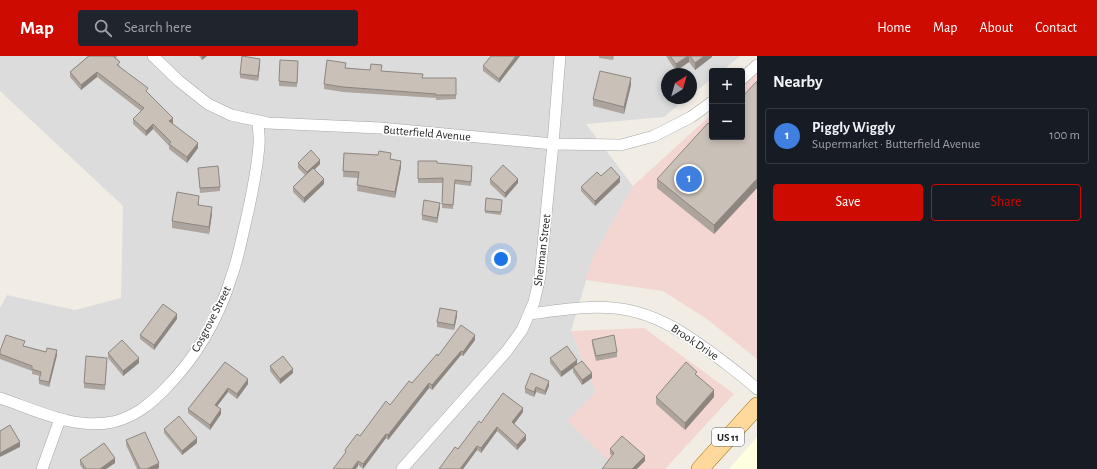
<!DOCTYPE html>
<meta charset="utf-8">
<style>
:root{--surface:#171b24;--page:#20242c;--text:#f1f3f6;--muted:#9ea1a6;--line:#363941;--accent:#ce0b00}
body{margin:0;font-family:"Alegreya Sans",sans-serif;background:var(--page);color:var(--text)}
.controls{position:absolute;right:12px;top:12px;display:grid;overflow:hidden;border-radius:4px;box-shadow:0 2px 6px #0003}
.controls button{width:36px;height:36px;display:grid;place-items:center;padding:0;border:0;border-bottom:1px solid var(--line);background:var(--surface);color:var(--text);font:20px sans-serif}
.compass{position:absolute;left:661px;top:12px;width:36px;height:36px;border-radius:50%;background:var(--surface);box-shadow:0 2px 6px #0003;rotate:37deg}
.you{position:absolute;left:501px;top:203px;width:14px;height:14px;margin:-10px;border:3px solid #fff;border-radius:50%;background:#1a73e8;box-shadow:0 0 0 6px #1a73e833}
.badge{display:grid;place-items:center;width:26px;height:26px;border-radius:50%;background:var(--accent);color:#fff;font-size:13px;font-weight:700}
.pin{position:absolute;translate:-50% -50%;border:2px solid #fff;box-shadow:0 1px 4px #0006}
.list{margin:0;padding:0;list-style:none}
h2{display:flex;justify-content:space-between;align-items:center;height:52px;margin:0;padding:0 16px;font-size:17px}
h2 small{font-size:13px;font-weight:400;color:var(--muted)}
.list li{display:grid;grid-template-columns:26px 1fr auto;gap:12px;align-items:center;box-sizing:border-box;height:56px;margin:0 8px 8px;padding:0 8px;border:1px solid var(--line);border-radius:4px}
.list b{display:block;font-size:15px;white-space:nowrap}
.list p{margin:0;font-size:13px;white-space:nowrap;color:var(--muted)}
.list em{font-size:13px;font-style:normal;color:var(--muted)}
.actions{display:flex;gap:8px;padding:12px 16px}
.actions a{flex:1;padding:9px 0;border:1px solid var(--accent);border-radius:4px;text-align:center;font-size:14px;color:var(--accent)}
.actions .main{background:var(--accent);color:#fff}
.icon{flex:none;width:22px;height:22px;fill:none;stroke:currentColor;stroke-width:2;stroke-linecap:round;stroke-linejoin:round}
.map{position:relative;flex:none;width:757px;height:413px;overflow:hidden}
header{display:flex;align-items:center;gap:24px;box-sizing:border-box;height:56px;padding:0 20px;background:var(--accent);color:#fff}
header strong{font-size:19px}
nav{display:flex;gap:22px;margin-inline-start:auto;font-size:14px}
.search{width:280px;height:36px;background:var(--page);display:flex;align-items:center;gap:10px;box-sizing:border-box;padding:0 14px;border-radius:4px;color:var(--muted);font-size:15px}
main{display:flex}
aside{flex:1;background:var(--surface)}
.map>svg:first-child{display:block}
</style>
<header>
<strong>Map</strong>
<div class="search"><svg class="icon" aria-label="search" viewBox="0 0 24 24"><circle cx="10" cy="10" r="6"/><path d="M15 15l6 6"/></svg>Search here</div>
<nav><a>Home</a><a>Map</a><a>About</a><a>Contact</a></nav>
</header>
<main>
<div class="map">
<svg width="757" height="413" viewBox="0 0 757 413">
<rect width="100%" height="100%" fill="#f1ede5"/>
<!-- residential -->
<polygon fill="#dddcdc" points="0,0 740,0 722,15 712,15 712,23 691,39 691,18 667,18 667,42 687,42 664,61 586,68 633,130 593,201 571,275 596,336 617,413 0,413 0,252 7,239 75,254 121,242 123,150 0,35"/>
<!-- commercial -->
<g fill="#f3d5d2">
<polygon points="757,13 757,303 707,263 663,235 586,224 593,201 633,130 712,58 712,81 742,81 742,28"/>
<polygon points="644,272 734,338 665,413 617,413 567,365 596,336 571,275"/>
</g>
<!-- education -->
<polygon fill="#fdffdf" points="757,381 757,413 729,413"/>
<g fill="none" stroke-linecap="round" stroke-linejoin="round">
<!-- street casing -->
<g stroke="#a6a6a6" stroke-width="12">
<g id="street">
<polyline points="153,0 179,25 208,48 231,59 268,67 380,72 553,88 621,89 654,80 691,61 712,46"/>
<polyline points="742,23 757,9"/>
<path d="M530,258c34,-5 72,-11 106,-2 31,8 55,26 80,44 14,11 28,21 41,33"/>
<path d="M0,342c36,12 74,32 113,24 21,-5 36,-17 51,-32 32,-32 55,-72 68,-115 6,-16 9,-34 13,-50 6,-26 12,-53 14,-80 1,-8 -1,-16 -1,-24"/>
<polyline points="42,413 60,363"/>
<polyline points="402,413 506,296 522,274 534,246 540,220 553,88 560,0"/>
</g>
</g>
<!-- primary casing -->
<g stroke="#9a6f00" stroke-width="18">
<polyline id="primary" points="700,413 757,350"/>
</g>
<!-- street -->
<use href="#street" stroke="#fff" stroke-width="11"/>
<!-- primary -->
<use href="#primary" stroke="#ffd99b" stroke-width="17"/>
</g>
<!-- wall -->
<g fill="#ada59d">
<polygon points="88,0 117,0 116,3 120,11 148,37 173,67 172,68 198,92 187,107 169,93 169,90 153,73 146,80 133,68 133,63 141,55 97,21 81,34 70,21 70,16"/>
<polygon points="199,0 207,0 202,4"/>
<polygon points="491,0 520,0 499,27 483,15 483,10"/>
<polygon points="599,0 614,0 613,4 599,2"/>
<polygon points="666,0 712,0 712,1 695,14 689,6 676,15"/>
<polygon points="260,8 258,25 240,22 240,18"/>
<polygon points="298,10 297,31 279,30 279,25"/>
<polygon points="346,12 381,15 423,22 456,22 456,43 436,44 436,42 343,36 324,33 324,28"/>
<polygon points="757,25 757,132 714,178 657,132 657,123 712,81"/>
<polygon points="631,29 624,58 593,50 593,43"/>
<polygon points="344,97 391,103 401,111 395,142 357,135 358,122 343,121"/>
<polygon points="418,105 437,107 472,114 471,130 455,128 453,153 442,152 443,127 418,127"/>
<polygon points="298,107 320,108 315,113 324,128 304,147 293,136 293,131 305,119 298,112"/>
<polygon points="198,112 220,131 220,135 200,137"/>
<polygon points="601,120 620,126 595,150 581,135 581,131"/>
<polygon points="490,123 518,127 505,142 490,128"/>
<polygon points="486,142 502,144 501,159 485,157"/>
<polygon points="199,146 199,149 212,158 209,178 172,172 172,165"/>
<polygon points="440,151 437,167 422,164 422,159"/>
<polygon points="457,260 454,274 437,271 437,266"/>
<polygon points="177,263 154,294 140,283 140,279"/>
<polygon points="475,284 463,300 461,299 432,334 429,332 388,384 386,382 363,413 345,398 345,394 412,327 438,300"/>
<polygon points="592,284 617,296 617,301 596,305 592,288"/>
<polygon points="25,290 57,299 49,331 39,328 39,324 40,320 32,318 32,315 0,303 0,295"/>
<polygon points="108,297 139,307 123,320 108,302"/>
<polygon points="550,302 577,308 592,322 582,329 573,316 573,312 561,321 550,307"/>
<polygon points="107,306 105,334 84,332 84,327"/>
<polygon points="225,306 248,328 237,343 228,336 217,350 221,358 210,374 188,357 188,353"/>
<polygon points="270,310 293,317 280,328 270,315"/>
<polygon points="697,319 714,341 685,374 656,348 656,341"/>
<polygon points="549,330 545,339 536,336 534,341 525,337 525,332"/>
<polygon points="523,356 514,368 526,384 517,394 497,375 481,397 477,394 463,413 439,413 481,367"/>
<polygon points="164,373 197,387 182,399 164,377"/>
<polygon points="126,384 159,412 157,413 137,413 126,389"/>
<polygon points="610,393 645,405 612,400 610,398"/>
<polygon points="80,404 115,407 106,413 83,413 80,409"/>
</g>
<!-- shaded-wall -->
<g fill="#8d8680">
<polygon points="202,0 207,0 202,4"/>
<polygon points="516,0 520,0 499,27 499,23"/>
<polygon points="688,0 689,0 689,6 676,15 676,8"/>
<polygon points="704,0 712,0 712,1 695,14 695,7"/>
<polygon points="260,3 260,8 258,25 258,20"/>
<polygon points="97,16 97,21 81,34 81,29"/>
<polygon points="631,22 631,29 624,58 624,51"/>
<polygon points="173,62 173,67 169,71 169,65"/>
<polygon points="153,68 153,73 146,80 146,75"/>
<polygon points="198,87 198,92 187,107 187,101"/>
<polygon points="320,104 320,108 307,121 307,116"/>
<polygon points="401,105 401,111 395,142 395,136"/>
<polygon points="620,121 620,126 595,150 595,145"/>
<polygon points="324,123 324,128 304,147 304,142"/>
<polygon points="518,123 518,127 505,142 505,137"/>
<polygon points="757,123 757,132 714,178 714,169"/>
<polygon points="440,147 440,151 437,167 437,162"/>
<polygon points="212,151 212,158 209,178 209,171"/>
<polygon points="457,255 457,260 454,274 454,269"/>
<polygon points="177,258 177,263 154,294 154,289"/>
<polygon points="475,279 475,284 463,300 463,296"/>
<polygon points="57,294 57,299 49,331 49,326"/>
<polygon points="461,295 461,299 432,334 432,329"/>
<polygon points="139,302 139,307 123,320 123,315"/>
<polygon points="577,304 577,309 561,321 561,316"/>
<polygon points="293,313 293,317 280,328 280,323"/>
<polygon points="592,317 592,322 582,329 582,324"/>
<polygon points="248,323 248,328 237,343 237,338"/>
<polygon points="549,325 549,330 545,339 545,335"/>
<polygon points="429,327 429,332 388,384 388,379"/>
<polygon points="536,331 536,336 534,341 534,336"/>
<polygon points="228,332 228,336 215,353 215,349"/>
<polygon points="714,334 714,341 685,374 685,367"/>
<polygon points="523,352 523,356 512,371 512,366"/>
<polygon points="221,353 221,358 210,374 210,369"/>
<polygon points="497,371 497,375 481,397 481,392"/>
<polygon points="386,378 386,382 363,413 363,408"/>
<polygon points="526,379 526,384 517,394 517,389"/>
<polygon points="197,382 197,387 182,399 182,395"/>
<polygon points="20,386 20,391 0,401 0,397"/>
<polygon points="477,390 477,394 463,413 460,413"/>
<polygon points="645,400 645,405 637,413 632,413"/>
<polygon points="115,402 115,407 106,413 100,413"/>
<polygon points="358,405 358,410 356,413 352,413"/>
<polygon points="159,407 159,412 157,413 147,413"/>
</g>
<!-- building -->
<g fill="#c9c0b7" stroke="#8d8680">
<polygon points="89,0 114,0 114,1 120,6 117,9 148,32 146,35 173,62 169,65 198,87 187,101 169,88 171,86 153,68 146,75 133,63 144,52 97,16 81,29 70,16"/>
<polygon points="242,0 260,3 258,20 240,18"/>
<polygon points="491,0 516,0 499,23 483,10"/>
<polygon points="670,0 688,0 676,8"/>
<polygon points="690,0 704,0 695,7"/>
<polygon points="280,4 298,5 297,27 279,25"/>
<polygon points="327,4 346,7 345,12 370,14 371,8 382,9 381,15 423,18 422,22 456,22 456,39 436,39 436,38 343,31 324,28"/>
<polygon points="600,15 631,22 624,51 593,43"/>
<polygon points="757,25 757,123 714,169 657,123 708,67 712,71 712,81 742,81 742,41"/>
<polygon points="311,94 320,104 307,116 298,107"/>
<polygon points="379,95 391,97 390,103 401,105 395,136 357,129 359,116 343,115 344,97 378,99"/>
<polygon points="418,105 437,105 437,107 472,110 471,126 455,124 453,149 442,148 443,122 418,123"/>
<polygon points="503,109 518,123 505,137 490,123"/>
<polygon points="218,110 220,131 200,132 198,112"/>
<polygon points="611,111 620,121 595,145 581,131 597,116 601,120"/>
<polygon points="313,112 324,123 304,142 293,131"/>
<polygon points="177,136 199,140 198,149 212,151 209,171 172,165"/>
<polygon points="486,142 502,144 501,156 485,155"/>
<polygon points="424,144 440,147 437,162 422,159"/>
<polygon points="163,248 177,258 154,289 140,279"/>
<polygon points="440,252 457,255 454,269 437,266"/>
<polygon points="461,269 475,279 463,296 461,295 432,329 429,327 388,379 386,378 363,408 358,405 352,413 333,413 346,396 345,394 357,378 360,380 386,345 390,349 409,325 412,327 437,298 438,300"/>
<polygon points="6,279 25,285 23,290 46,296 47,292 57,294 49,326 39,324 41,316 32,313 32,310 0,298 0,295"/>
<polygon points="614,279 617,296 596,300 592,284"/>
<polygon points="122,284 139,302 123,315 108,297"/>
<polygon points="567,290 577,304 561,316 550,302"/>
<polygon points="86,300 107,302 105,329 84,327"/>
<polygon points="283,300 293,313 280,323 270,310"/>
<polygon points="582,305 592,317 582,324 573,311"/>
<polygon points="225,306 248,323 237,338 228,332 215,349 221,353 210,369 188,353"/>
<polygon points="686,306 697,316 695,318 714,334 685,367 656,341"/>
<polygon points="531,317 549,325 545,335 536,331 534,336 525,332"/>
<polygon points="503,337 523,352 512,366 526,379 517,389 497,371 481,392 477,390 460,413 439,413 455,391 458,393 479,365 481,367"/>
<polygon points="179,360 197,382 182,395 164,373"/>
<polygon points="10,369 20,386 0,397 0,375"/>
<polygon points="145,376 159,407 147,413 140,413 126,384"/>
<polygon points="622,380 645,400 632,413 602,413 614,397 610,393"/>
<polygon points="104,387 115,402 100,413 86,413 80,404"/>
</g>
<g text-anchor="middle" stroke-width="3.5" stroke-linejoin="round" paint-order="stroke">
<!-- shield labels -->
<rect fill="#fff" stroke="#626262" stroke-width="1" x="712" y="372" width="32" height="18" rx="3"/>
<g font-size="11" font-weight="bold" fill="#1f1f1f">
<text x="728" y="385">US 11</text>
</g>
<!-- street labels -->
<g font-size="12" fill="#1f1f1f" stroke="#fff">
<text transform="translate(427 77) rotate(5)" y="4">Butterfield Avenue</text>
<text transform="translate(542 194) rotate(-83)" y="4">Sherman Street</text>
<text transform="translate(211 263) rotate(-63)" y="4">Cosgrove Street</text>
<text transform="translate(695 286) rotate(34)" y="4">Brook Drive</text>
</g>
</g>
</svg>
<div class="controls">
<button>+</button>
<button>−</button>
</div>
<svg class="compass" viewBox="-18 -18 36 36"><path d="M0-13l5 13h-10z" fill="#e53935"/><path d="M0 13l5-13h-10z" fill="#9ea1a6"/></svg>
<div class="you"></div>
<div class="pin badge" style="left:689px;top:123px;background:#3f7fe0">1</div>
</div>
<aside>
<h2>Nearby<small></small></h2>
<ul class="list">
<li><span class="badge" style="background:#3f7fe0">1</span><div><b>Piggly Wiggly</b><p>Supermarket · Butterfield Avenue</p></div><em>100 m</em></li>
</ul>
<div class="actions"><a class="main">Save</a><a>Share</a></div>
</aside>
</main>
